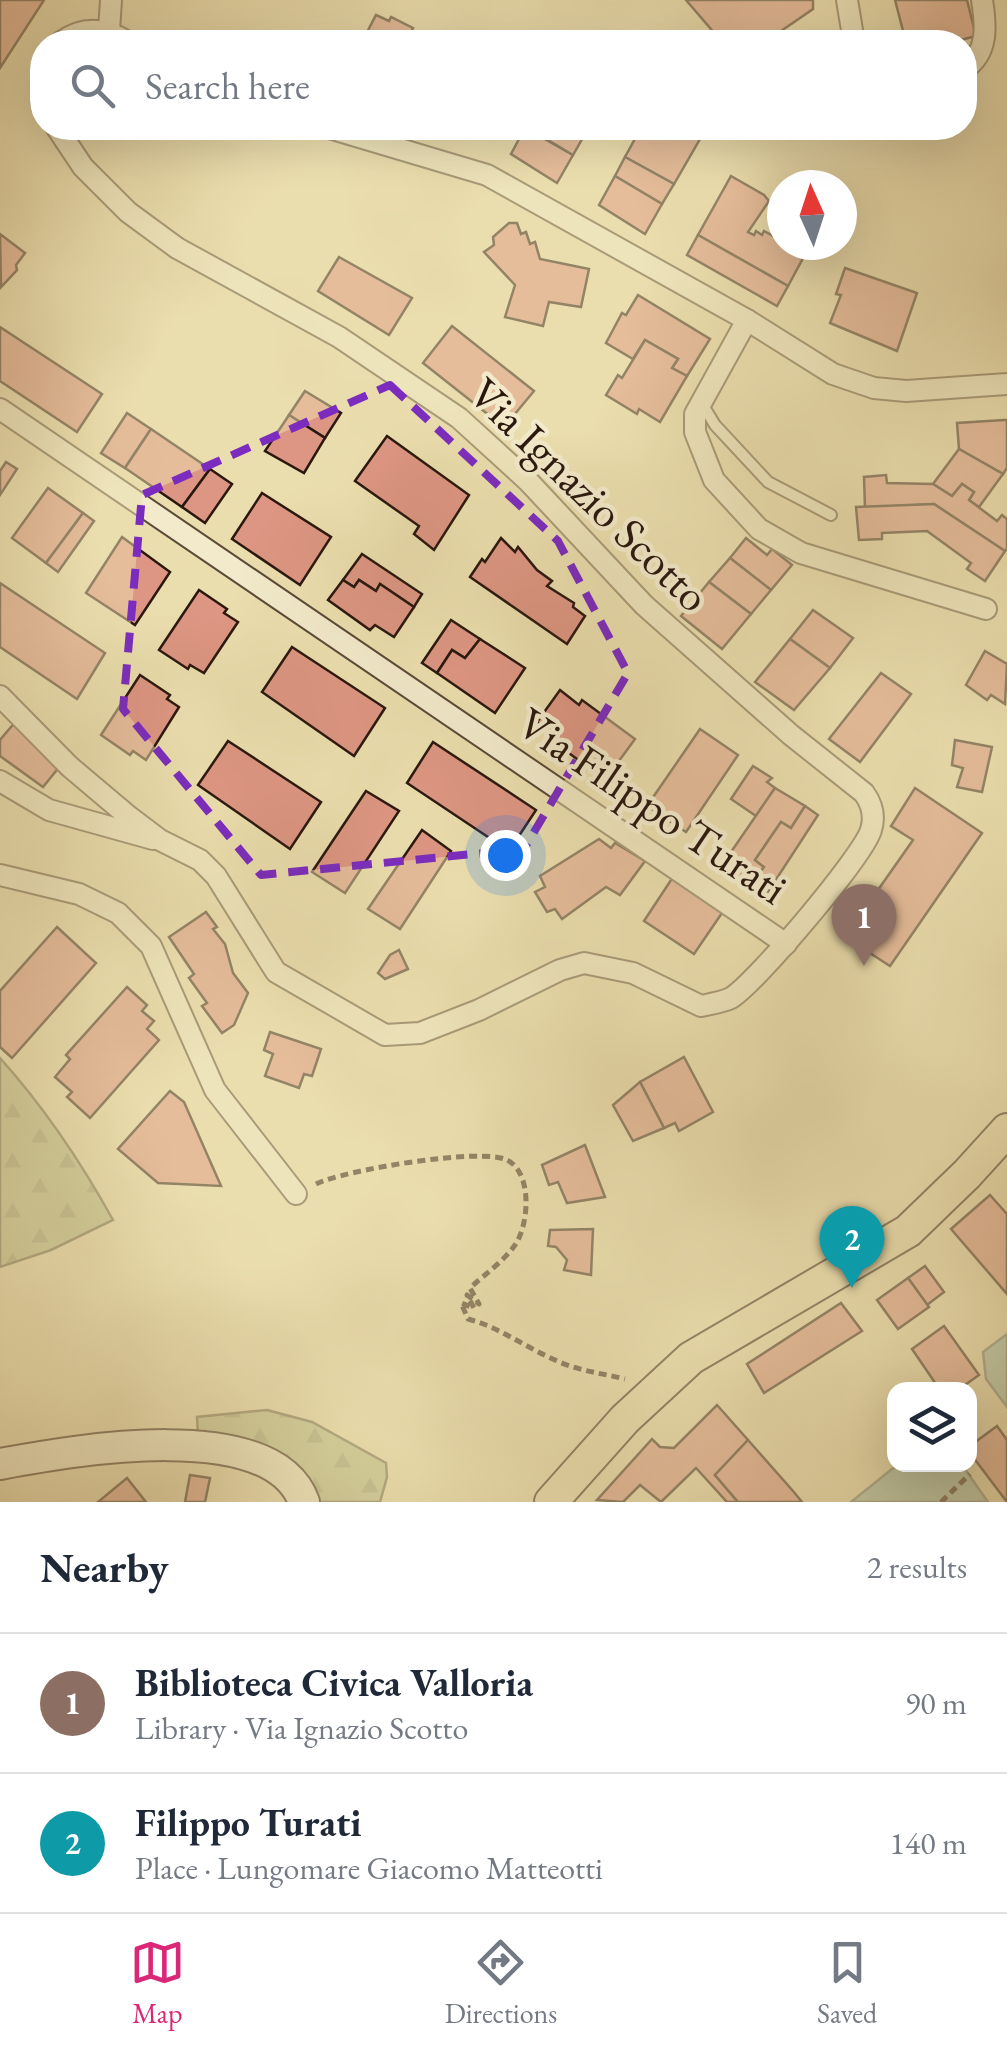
<!DOCTYPE html>
<meta charset="utf-8">
<style>
:root{--surface:#fff;--page:#f6f6f7;--text:#1f2937;--muted:#747a83;--line:#e0e1e3;--accent:#db2777}
body{margin:0;font-family:"EB Garamond",serif;background:var(--page);color:var(--text)}
.controls{position:absolute;right:30px;bottom:30px;display:grid;overflow:hidden;border-radius:20px;box-shadow:0 10px 40px #0002}
.controls button{width:90px;height:90px;display:grid;place-items:center;padding:0;border:0;border-bottom:2px solid var(--line);background:var(--surface);color:var(--text);font:50px sans-serif}
.compass{position:absolute;left:767px;top:170px;width:90px;height:90px;border-radius:50%;background:var(--surface);box-shadow:0 10px 40px #0002;rotate:357deg}
.you{position:absolute;left:505px;top:855px;width:35px;height:35px;margin:-25px;border:8px solid #fff;border-radius:50%;background:#1a73e8;box-shadow:0 0 0 15px #1a73e833}
.badge{display:grid;place-items:center;width:65px;height:65px;border-radius:50%;background:var(--accent);color:#fff;font-size:32px;font-weight:700}
.pin{position:absolute;translate:-50% -82px;filter:drop-shadow(0 2px 5px #0008)}
.pin::after{content:'';position:absolute;top:52px;width:35px;height:30px;background:inherit;clip-path:polygon(0 0,100% 0,50% 100%)}
.list{margin:0;padding:0;list-style:none}
h2{display:flex;justify-content:space-between;align-items:center;height:130px;margin:0;padding:0 40px;font-size:42px}
h2 small{font-size:32px;font-weight:400;color:var(--muted)}
.list li{display:grid;grid-template-columns:65px 1fr auto;gap:30px;align-items:center;box-sizing:border-box;height:140px;padding:0 40px;border-top:2px solid var(--line)}
.list b{display:block;font-size:38px;white-space:nowrap}
.list p{margin:0;font-size:32px;white-space:nowrap;color:var(--muted)}
.list em{font-size:32px;font-style:normal;color:var(--muted)}
.icon{flex:none;width:55px;height:55px;fill:none;stroke:currentColor;stroke-width:2;stroke-linecap:round;stroke-linejoin:round}
.map{position:relative;flex:none;width:1007px;height:1502px;overflow:hidden}
.search{position:absolute;background:var(--surface);box-shadow:0 10px 40px #0002;left:30px;right:30px;top:30px;height:110px;display:flex;align-items:center;gap:25px;box-sizing:border-box;padding:0 35px;border-radius:40px;color:var(--muted);font-size:38px}
.sheet{height:410px;background:var(--surface)}
nav{display:flex;justify-content:space-around;align-items:center;box-sizing:border-box;height:140px;border-top:2px solid var(--line);background:var(--surface);font-size:28px;color:var(--muted)}
nav a{display:grid;justify-items:center;gap:5px}
nav .on{color:var(--accent)}
.map>svg:first-child{display:block}
</style>
<div class="map">
<svg width="1007" height="1502" viewBox="0 0 1007 1502">
<defs>
<pattern id="forest-firs" width="22" height="20" patternUnits="userSpaceOnUse" patternTransform="scale(2.5)"><rect width="22" height="20" fill="#bac189"/><path d="M5 1l3.5 6h-7zM16 11l3.5 6h-7z" fill="#a0a575"/></pattern>
</defs>
<rect width="100%" height="100%" fill="#ebdeae"/>
<filter id="stains"><feTurbulence type="fractalNoise" baseFrequency=".002" numOctaves="4"/><feColorMatrix values="0 0 0 0 .2 0 0 0 0 .09 0 0 0 0 .02 0 0 0 .5 -.17"/></filter>
<radialGradient id="worn" r=".72"><stop offset=".6" stop-color="#630" stop-opacity="0"/><stop offset="1" stop-color="#630" stop-opacity=".3"/></radialGradient>
<!-- forest -->
<g fill="url(#forest-firs)" stroke="#726c4c" stroke-width="2.5">
<path d="M0,1058c44,49 81,104 113,162l-62,30 -51,17z"/>
<polygon points="267,1410 312,1422 386,1463 387,1477 380,1502 318,1502 198,1437 197,1417"/>
</g>
<!-- water -->
<g fill="#99bca7" stroke="#6d7a6a" stroke-width="2.5">
<polygon points="1007,1334 1007,1407 986,1379 983,1352"/>
<polygon points="897,1465 962,1465 988,1502 851,1502"/>
</g>
<!-- building -->
<g fill="#dd9683" stroke="#2a180f" stroke-width="2.5">
<polygon points="0,0 44,0 0,68"/>
<polygon points="686,0 813,0 813,9 765,42 722,42"/>
<polygon points="895,0 967,0 976,36 953,42 906,42"/>
<polygon points="376,15 389,21 391,17 413,28 409,38 428,42 362,42"/>
<polygon points="525,128 573,155 557,183 511,154"/>
<polygon points="528,128 574,128 585,134 573,155"/>
<polygon points="641,128 695,128 704,132 674,184 625,157"/>
<polygon points="625,157 674,184 662,204 615,176"/>
<polygon points="615,176 662,204 645,234 599,205"/>
<polygon points="731,176 764,195 769,201 748,232 754,235 756,231 762,235 764,231 773,236 776,232 782,235 782,245 800,245 808,249 788,286 698,235"/>
<polygon points="509,223 517,223 521,234 526,232 530,244 535,242 540,259 589,269 581,307 549,302 543,326 505,317 515,285 484,252 494,245 493,237"/>
<polygon points="0,234 25,253 16,265 17,270 1,287"/>
<polygon points="698,235 788,286 777,306 687,255"/>
<polygon points="339,257 412,298 389,335 318,291"/>
<polygon points="845,268 917,293 897,351 830,323 841,295 836,294"/>
<polygon points="638,295 710,339 687,376 672,368 678,359 645,340 633,359 606,343 622,313 626,315"/>
<polygon points="452,326 534,391 504,427 423,363"/>
<polygon points="0,327 102,394 77,432 0,381"/>
<polygon points="645,340 678,359 672,368 687,376 660,422 639,409 637,414 606,395 618,375 622,378"/>
<polygon points="305,391 341,413 325,438 289,415"/>
<polygon points="127,413 151,429 125,468 101,453"/>
<polygon points="289,415 325,438 304,473 265,451"/>
<polygon points="1004,420 1007,420 1007,468 1003,474 959,449 957,423"/>
<polygon points="151,429 210,469 182,507 125,468"/>
<polygon points="387,436 469,495 434,550 414,534 419,526 355,481"/>
<polygon points="959,449 1003,474 979,507 969,500 974,492 962,484 952,496 933,484"/>
<polygon points="6,462 17,469 0,495 0,471"/>
<polygon points="210,469 232,484 205,523 182,507"/>
<polygon points="886,475 887,483 933,484 952,496 962,484 974,492 969,500 997,521 1002,515 1007,519 1007,549 1005,551 934,504 865,508 864,477"/>
<polygon points="48,488 83,513 46,563 12,538"/>
<polygon points="262,493 331,537 300,585 232,539"/>
<polygon points="934,504 1005,551 985,581 967,569 971,563 927,531 882,533 882,539 859,540 856,507"/>
<polygon points="83,513 94,521 58,572 46,563"/>
<polygon points="122,537 170,572 135,625 86,593"/>
<polygon points="501,538 515,552 518,547 537,570 552,581 547,586 574,603 573,607 585,616 567,644 470,577 482,559 485,562"/>
<polygon points="746,538 767,555 772,549 792,565 771,590 730,558"/>
<polygon points="362,554 422,594 414,607 380,584 376,591 359,580 354,587 343,580"/>
<polygon points="730,558 771,590 751,614 709,582"/>
<polygon points="343,580 354,587 359,580 376,591 380,584 414,607 394,637 375,625 370,630 328,600"/>
<polygon points="709,582 751,614 722,649 681,616"/>
<polygon points="0,583 105,653 77,699 0,647"/>
<polygon points="199,590 227,609 224,613 238,622 204,673 190,665 188,669 159,650"/>
<polygon points="813,610 853,638 830,668 790,639"/>
<polygon points="451,620 480,639 465,658 452,650 437,673 422,663"/>
<polygon points="480,639 525,668 495,713 437,673 452,650 465,658"/>
<polygon points="790,639 830,668 794,710 755,682"/>
<polygon points="292,647 385,708 354,756 262,692"/>
<polygon points="985,651 1007,664 1005,704 991,695 987,700 966,685"/>
<polygon points="881,673 911,694 860,762 829,739"/>
<polygon points="140,675 170,695 167,699 179,707 146,760 133,751 130,755 101,735"/>
<polygon points="560,690 579,705 582,700 635,739 616,765 605,758 595,772 548,738 551,733 537,722"/>
<polygon points="16,721 60,766 43,787 0,756 0,740"/>
<polygon points="700,729 738,755 686,832 647,806"/>
<polygon points="955,740 992,747 982,792 957,787 963,768 952,765"/>
<polygon points="228,741 321,802 290,849 198,785"/>
<polygon points="433,742 536,810 509,851 407,783"/>
<polygon points="753,766 772,778 767,782 775,788 756,816 731,799"/>
<polygon points="775,788 805,806 791,828 781,822 755,860 764,867 749,888 720,868"/>
<polygon points="915,788 982,833 890,966 845,937 913,840 891,826"/>
<polygon points="366,791 399,811 345,893 312,872"/>
<polygon points="805,806 818,815 764,898 749,888 764,867 755,860 781,822 791,828"/>
<polygon points="422,830 451,851 400,929 368,909"/>
<polygon points="599,839 611,848 615,843 645,861 620,895 606,887 562,919 555,909 547,912 535,892 545,887 540,876"/>
<polygon points="673,877 724,910 694,954 644,921"/>
<polygon points="206,912 217,927 213,929 225,944 233,973 248,993 234,1025 222,1033 202,1006 207,1003 189,978 194,974 169,937"/>
<polygon points="57,927 96,963 12,1058 0,1047 0,991"/>
<polygon points="399,950 408,969 385,979 378,973 390,955"/>
<polygon points="127,987 147,1005 142,1011 154,1021 147,1029 159,1040 90,1118 67,1097 72,1092 55,1077 70,1059 66,1055"/>
<polygon points="270,1032 321,1049 312,1076 304,1074 299,1088 265,1076 273,1054 264,1050"/>
<polygon points="684,1057 713,1112 679,1131 675,1123 664,1128 640,1082"/>
<polygon points="640,1082 664,1128 633,1141 613,1105"/>
<polygon points="170,1091 184,1102 221,1186 158,1183 118,1149"/>
<polygon points="585,1145 605,1197 567,1203 558,1182 549,1185 542,1165"/>
<polygon points="990,1195 1007,1214 1007,1294 951,1229"/>
<polygon points="593,1229 591,1275 564,1270 567,1260 556,1247 548,1246 550,1230"/>
<polygon points="925,1266 944,1292 927,1305 908,1278"/>
<polygon points="908,1278 929,1307 898,1329 877,1300"/>
<polygon points="841,1303 862,1331 764,1393 747,1364"/>
<polygon points="944,1326 979,1375 958,1390 940,1390 912,1349"/>
<polygon points="717,1405 748,1440 715,1475 738,1502 727,1502 696,1468 661,1502 640,1485 623,1502 597,1500 652,1439 660,1447 674,1448"/>
<polygon points="997,1426 1007,1440 1007,1502 970,1453 970,1446"/>
<polygon points="748,1440 793,1491 802,1502 738,1502 715,1475"/>
<polygon points="190,1475 210,1478 205,1502 185,1502"/>
<polygon points="127,1478 146,1502 98,1502"/>
</g>
<g fill="none" stroke-linecap="round" stroke-linejoin="round">
<!-- lane casing -->
<g stroke="#5a4a37" stroke-width="14">
<polyline id="lane" points="701,402 715,425 768,482 831,515"/>
</g>
<!-- street casing -->
<g stroke="#5a4a37" stroke-width="24">
<g id="street">
<polyline points="847,0 854,42"/>
<polyline points="109,30 111,0"/>
<path d="M61,42c22,-16 44,-14 67,0"/>
<path d="M964,69c25,-16 22,-44 18,-69"/>
<polyline points="42,70 42,105"/>
<polyline points="329,128 487,175 747,320 833,374 874,388 906,391 1007,384"/>
<polyline points="747,320 695,414 695,432 714,480 759,529 801,553 986,609"/>
<polyline points="0,409 786,944"/>
<path d="M0,696l69,70 58,49 33,25 40,20 16,16 60,96 109,63 35,-2 59,-23 81,-40 24,-7 49,10 68,33c9,-2 22,-4 30,-8 25,-15 132,-142 140,-168 4,-13 1,-26 -7,-37l-73,-58 -147,-130 -116,-124 -69,-63 -120,-81 -162,-89 -49,-36 -45,-45 -26,-39"/>
<polyline points="0,781 49,810 153,839"/>
<polyline points="0,875 79,894 118,913 151,946 215,1090 296,1194"/>
</g>
</g>
<!-- secondary casing -->
<g stroke="#2a180f" stroke-width="34">
<path id="secondary" d="M0,1464c71,-13 272,-50 304,38"/>
</g>
<!-- primary casing -->
<g stroke="#2a180f" stroke-width="36">
<polyline id="primary" points="551,1502 625,1419 691,1358 908,1231 967,1174 1007,1130"/>
</g>
<!-- path -->
<g stroke="#2a180f" stroke-width="5" stroke-dasharray="8 5" stroke-linecap="butt">
<path d="M316,1184c28,-14 166,-37 191,-24 26,13 22,65 8,85 -11,16 -31,30 -45,43l9,16 -12,-9 7,13 -13,-5 7,16c31,8 57,28 87,41 23,11 46,13 70,19"/>
<polyline points="941,1502 970,1474"/>
</g>
<!-- lane -->
<use href="#lane" stroke="#f2eaca" stroke-width="10"/>
<!-- street -->
<use href="#street" stroke="#f2eaca" stroke-width="20"/>
<!-- secondary -->
<use href="#secondary" stroke="#f2eaca" stroke-width="30"/>
<!-- primary -->
<use href="#primary" stroke="#ebdeae" stroke-width="32"/>
</g>
<!-- marked area -->
<path d="M0 0H1007V1502H0ZM390,385l168,156 70,132 -104,176 -263,26 -138,-166 19,-214z" fill="#ebdeae" fill-opacity=".55" fill-rule="evenodd"/>
<path fill="none" stroke="#7b2cbf" stroke-width="8" stroke-dasharray="20 12" stroke-linejoin="round" d="M390,385l168,156 70,132 -104,176 -263,26 -138,-166 19,-214z"/>
<g text-anchor="middle" stroke-width="9" stroke-linejoin="round" paint-order="stroke">
<!-- street labels -->
<g font-size="45" fill="#2a180f" stroke="#f2eaca">
<text transform="translate(590 494) rotate(44)" y="16">Via Ignazio Scotto</text>
<text transform="translate(653 805) rotate(34)" y="16">Via Filippo Turati</text>
</g>
</g>
<rect width="100%" height="100%" filter="url(#stains)"/>
<rect width="100%" height="100%" fill="url(#worn)"/>
</svg>
<div class="controls">
<button><svg class="icon" aria-label="layers" viewBox="0 0 24 24"><path d="M12 4l9 5-9 5-9-5zM3 14l9 5 9-5"/></svg></button>
</div>
<svg class="compass" viewBox="-18 -18 36 36"><path d="M0-13l5 13h-10z" fill="#e53935"/><path d="M0 13l5-13h-10z" fill="#747a83"/></svg>
<div class="you"></div>
<div class="pin badge" style="left:864px;top:966px;background:#8d6e63">1</div>
<div class="pin badge" style="left:852px;top:1288px;background:#0f9aa8">2</div>
<div class="search"><svg class="icon" aria-label="search" viewBox="0 0 24 24"><circle cx="10" cy="10" r="6"/><path d="M15 15l6 6"/></svg>Search here</div>
</div>
<section class="sheet">
<h2>Nearby<small>2 results</small></h2>
<ul class="list">
<li><span class="badge" style="background:#8d6e63">1</span><div><b>Biblioteca Civica Valloria</b><p>Library · Via Ignazio Scotto</p></div><em>90 m</em></li>
<li><span class="badge" style="background:#0f9aa8">2</span><div><b>Filippo Turati</b><p>Place · Lungomare Giacomo Matteotti</p></div><em>140 m</em></li>
</ul>
</section>
<nav>
<a class="on"><svg class="icon" aria-label="map" viewBox="0 0 24 24"><path d="M3 6l6-2 6 2 6-2v14l-6 2-6-2-6 2zM9 4v14M15 6v14"/></svg>Map</a>
<a><svg class="icon" aria-label="directions" viewBox="0 0 24 24"><path d="M12 3l9 9-9 9-9-9zM9 14v-3h6M13 9l2 2-2 2"/></svg>Directions</a>
<a><svg class="icon" aria-label="saved" viewBox="0 0 24 24"><path d="M7 4h10v16l-5-4-5 4z"/></svg>Saved</a>
</nav>
